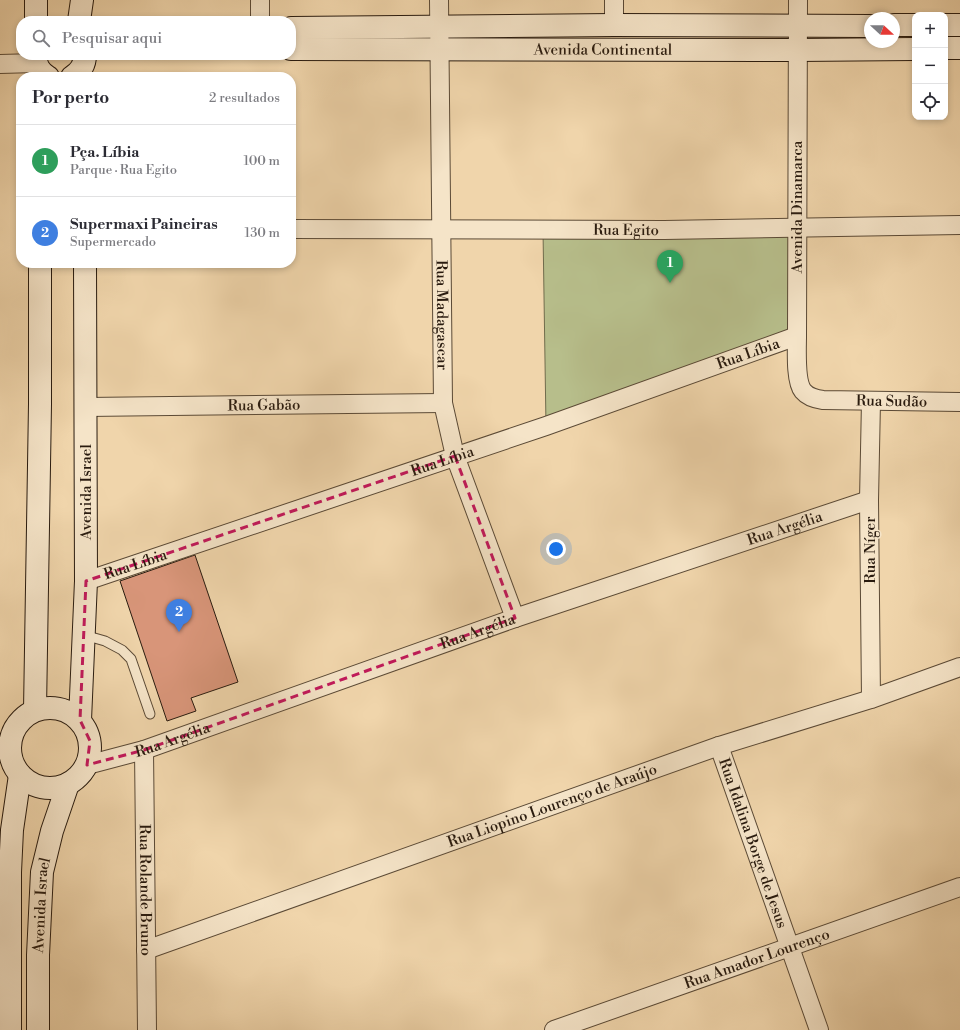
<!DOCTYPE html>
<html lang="pt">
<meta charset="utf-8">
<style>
:root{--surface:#fff;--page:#f2f2f3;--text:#2b2b33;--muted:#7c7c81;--line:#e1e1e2;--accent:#8f2418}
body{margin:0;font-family:"Libre Bodoni",serif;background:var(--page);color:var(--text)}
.controls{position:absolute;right:12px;top:12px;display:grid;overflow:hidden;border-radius:8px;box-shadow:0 2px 6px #0003}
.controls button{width:36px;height:36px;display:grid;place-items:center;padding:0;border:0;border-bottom:1px solid var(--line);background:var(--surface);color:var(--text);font:20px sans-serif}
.compass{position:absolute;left:864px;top:12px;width:36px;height:36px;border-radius:50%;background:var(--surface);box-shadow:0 2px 6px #0003;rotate:111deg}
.you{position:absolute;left:556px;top:549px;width:14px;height:14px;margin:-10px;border:3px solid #fff;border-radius:50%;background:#1a73e8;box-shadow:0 0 0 6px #1a73e833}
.badge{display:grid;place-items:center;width:26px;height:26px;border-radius:50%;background:var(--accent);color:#fff;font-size:13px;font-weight:700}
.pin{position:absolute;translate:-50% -33px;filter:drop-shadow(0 1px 2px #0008)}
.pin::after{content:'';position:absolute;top:21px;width:14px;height:12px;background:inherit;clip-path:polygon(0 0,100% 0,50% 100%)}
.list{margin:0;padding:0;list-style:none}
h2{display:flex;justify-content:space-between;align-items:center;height:52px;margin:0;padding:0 16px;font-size:17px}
h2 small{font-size:13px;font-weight:400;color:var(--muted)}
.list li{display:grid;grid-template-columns:26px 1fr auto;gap:12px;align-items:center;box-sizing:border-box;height:72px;padding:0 16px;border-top:1px solid var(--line)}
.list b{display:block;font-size:15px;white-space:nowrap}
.list p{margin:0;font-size:13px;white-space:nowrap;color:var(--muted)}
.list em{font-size:13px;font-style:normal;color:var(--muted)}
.icon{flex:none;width:22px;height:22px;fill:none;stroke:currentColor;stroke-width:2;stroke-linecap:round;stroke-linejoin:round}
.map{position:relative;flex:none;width:960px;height:1030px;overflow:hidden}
.search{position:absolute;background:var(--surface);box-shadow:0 2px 6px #0003;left:16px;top:16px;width:280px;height:44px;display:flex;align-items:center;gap:10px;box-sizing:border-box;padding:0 14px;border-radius:16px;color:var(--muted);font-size:15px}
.panel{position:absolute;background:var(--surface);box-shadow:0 2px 6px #0003;left:16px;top:72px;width:280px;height:196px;border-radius:16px}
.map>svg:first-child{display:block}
</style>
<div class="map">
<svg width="960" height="1030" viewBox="0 0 960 1030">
<rect width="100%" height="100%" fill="#f0d5ab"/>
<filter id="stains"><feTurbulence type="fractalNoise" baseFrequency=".005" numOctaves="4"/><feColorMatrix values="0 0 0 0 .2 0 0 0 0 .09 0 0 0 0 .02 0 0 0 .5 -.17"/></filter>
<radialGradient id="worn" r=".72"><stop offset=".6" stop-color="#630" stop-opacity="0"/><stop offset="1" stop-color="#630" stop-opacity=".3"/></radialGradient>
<!-- green -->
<polygon fill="#b7be8b" stroke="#706c4d" points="798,229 797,336 546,426 543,230"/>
<!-- building -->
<polygon fill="#d89579" stroke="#291b0f" points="195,555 238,682 191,698 196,711 167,721 120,581"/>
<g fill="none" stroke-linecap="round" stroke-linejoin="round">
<!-- lane casing -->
<g stroke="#5b4a36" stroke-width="11">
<polyline id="lane" points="84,635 105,641 122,650 131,659 150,714"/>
</g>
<!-- street casing -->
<g stroke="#5b4a36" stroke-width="20">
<g id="street">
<path id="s1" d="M439,0l4,403 12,53 60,162"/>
<path id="s2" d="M798,0l-1,336c0,13 -2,45 6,55 5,6 12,8 20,9l137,2"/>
<polyline points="260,21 260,0"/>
<polyline points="614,25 614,0"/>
<polyline points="0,64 36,63"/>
<path id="s3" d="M291,229l373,1 296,-5"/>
<path id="s4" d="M86,407l357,-4"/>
<path id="s5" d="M86,581l460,-155 251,-90"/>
<polyline points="871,699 869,500 871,401"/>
<path id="s6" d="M719,746l100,284"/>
<path id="s7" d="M144,750l3,280"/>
<path id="s8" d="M87,765l57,-15 371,-132 354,-118"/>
<path id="s9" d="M146,950l573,-204 152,-47 89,-32"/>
<path id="s10" d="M554,1030l406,-143"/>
</g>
</g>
<!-- secondary casing -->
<g stroke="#291b0f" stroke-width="24">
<g id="secondary">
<polyline points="36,0 36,21"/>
<polyline points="79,21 82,0"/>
<polyline points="894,25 915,25"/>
<polyline points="945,25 960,25"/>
<polyline points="291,28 614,25 870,26"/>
<polyline points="945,48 960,48"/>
<path id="s11" d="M291,49l506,1 118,-1"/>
<path d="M35,55c1,10 4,17 13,22"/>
<path d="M72,77c8,-5 13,-12 13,-22"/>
<circle cx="50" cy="748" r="40"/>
<polyline points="35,710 40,404 40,263"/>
<polyline points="80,720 86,581 85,263"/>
<polyline points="10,1030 10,872 12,830 20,775"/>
<path id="s12" d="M38,1030v-75l4,-83 10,-41 16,-47"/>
</g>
</g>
<!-- lane -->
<use href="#lane" stroke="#f5e4c8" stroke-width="9"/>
<!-- street -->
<use href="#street" stroke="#f5e4c8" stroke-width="18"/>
<!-- secondary -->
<use href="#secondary" stroke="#f5e4c8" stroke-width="22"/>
</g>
<!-- marked area -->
<path fill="none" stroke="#c2185b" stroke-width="3" stroke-dasharray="8 5" stroke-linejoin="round" d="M455,456l60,162 -371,132 -57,15 3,-24 -10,-21 6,-139z"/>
<g text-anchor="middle" stroke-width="3" stroke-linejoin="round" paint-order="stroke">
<!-- street labels -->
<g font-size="15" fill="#291b0f" stroke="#f5e4c8">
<text dy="5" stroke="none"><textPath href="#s11" startOffset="312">Avenida Continental</textPath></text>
<text transform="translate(797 207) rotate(-90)" y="5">Avenida Dinamarca</text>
<text dy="5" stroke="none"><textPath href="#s3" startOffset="335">Rua Egito</textPath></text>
<text dy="5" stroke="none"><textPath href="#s1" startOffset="315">Rua Madagascar</textPath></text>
<text dy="5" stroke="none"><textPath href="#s5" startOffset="700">Rua Líbia</textPath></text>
<text dy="5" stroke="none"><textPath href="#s2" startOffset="483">Rua Sudão</textPath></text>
<text dy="5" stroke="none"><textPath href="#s4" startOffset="178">Rua Gabão</textPath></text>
<text dy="5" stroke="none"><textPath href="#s5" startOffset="376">Rua Líbia</textPath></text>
<text transform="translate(86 492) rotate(-90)" y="5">Avenida Israel</text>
<text dy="5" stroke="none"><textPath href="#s8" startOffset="737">Rua Argélia</textPath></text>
<text transform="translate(870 550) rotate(-90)" y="5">Rua Níger</text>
<text dy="5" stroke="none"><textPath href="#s5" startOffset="52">Rua Líbia</textPath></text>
<text dy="5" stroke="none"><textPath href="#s8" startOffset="413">Rua Argélia</textPath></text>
<text dy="5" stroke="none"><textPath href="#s8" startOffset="89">Rua Argélia</textPath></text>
<text dy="5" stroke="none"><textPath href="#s9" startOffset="431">Rua Liopino Lourenço de Araújo</textPath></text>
<text dy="5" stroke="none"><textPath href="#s6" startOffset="103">Rua Idalina Borge de Jesus</textPath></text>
<text dy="5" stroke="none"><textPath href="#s7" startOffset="140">Rua Rolande Bruno</textPath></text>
<text dy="5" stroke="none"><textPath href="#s12" startOffset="125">Avenida Israel</textPath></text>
<text dy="5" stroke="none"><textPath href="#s10" startOffset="215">Rua Amador Lourenço</textPath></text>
</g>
</g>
<rect width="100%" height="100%" filter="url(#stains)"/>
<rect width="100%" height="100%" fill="url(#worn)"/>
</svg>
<div class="controls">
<button>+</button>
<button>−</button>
<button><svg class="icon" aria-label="locate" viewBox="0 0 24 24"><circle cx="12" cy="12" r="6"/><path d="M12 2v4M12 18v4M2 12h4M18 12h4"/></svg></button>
</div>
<svg class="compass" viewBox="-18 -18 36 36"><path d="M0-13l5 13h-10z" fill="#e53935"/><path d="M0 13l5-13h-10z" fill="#7c7c81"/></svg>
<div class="you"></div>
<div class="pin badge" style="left:670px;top:283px;background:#2e9e5b">1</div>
<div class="pin badge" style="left:179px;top:632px;background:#3f7fe0">2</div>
<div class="search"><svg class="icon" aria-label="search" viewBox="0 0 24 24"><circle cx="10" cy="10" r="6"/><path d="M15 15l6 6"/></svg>Pesquisar aqui</div>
<section class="panel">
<h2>Por perto<small>2 resultados</small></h2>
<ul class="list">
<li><span class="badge" style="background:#2e9e5b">1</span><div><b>Pça. Líbia</b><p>Parque · Rua Egito</p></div><em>100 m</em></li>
<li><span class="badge" style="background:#3f7fe0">2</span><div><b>Supermaxi Paineiras</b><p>Supermercado</p></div><em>130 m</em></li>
</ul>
</section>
</div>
